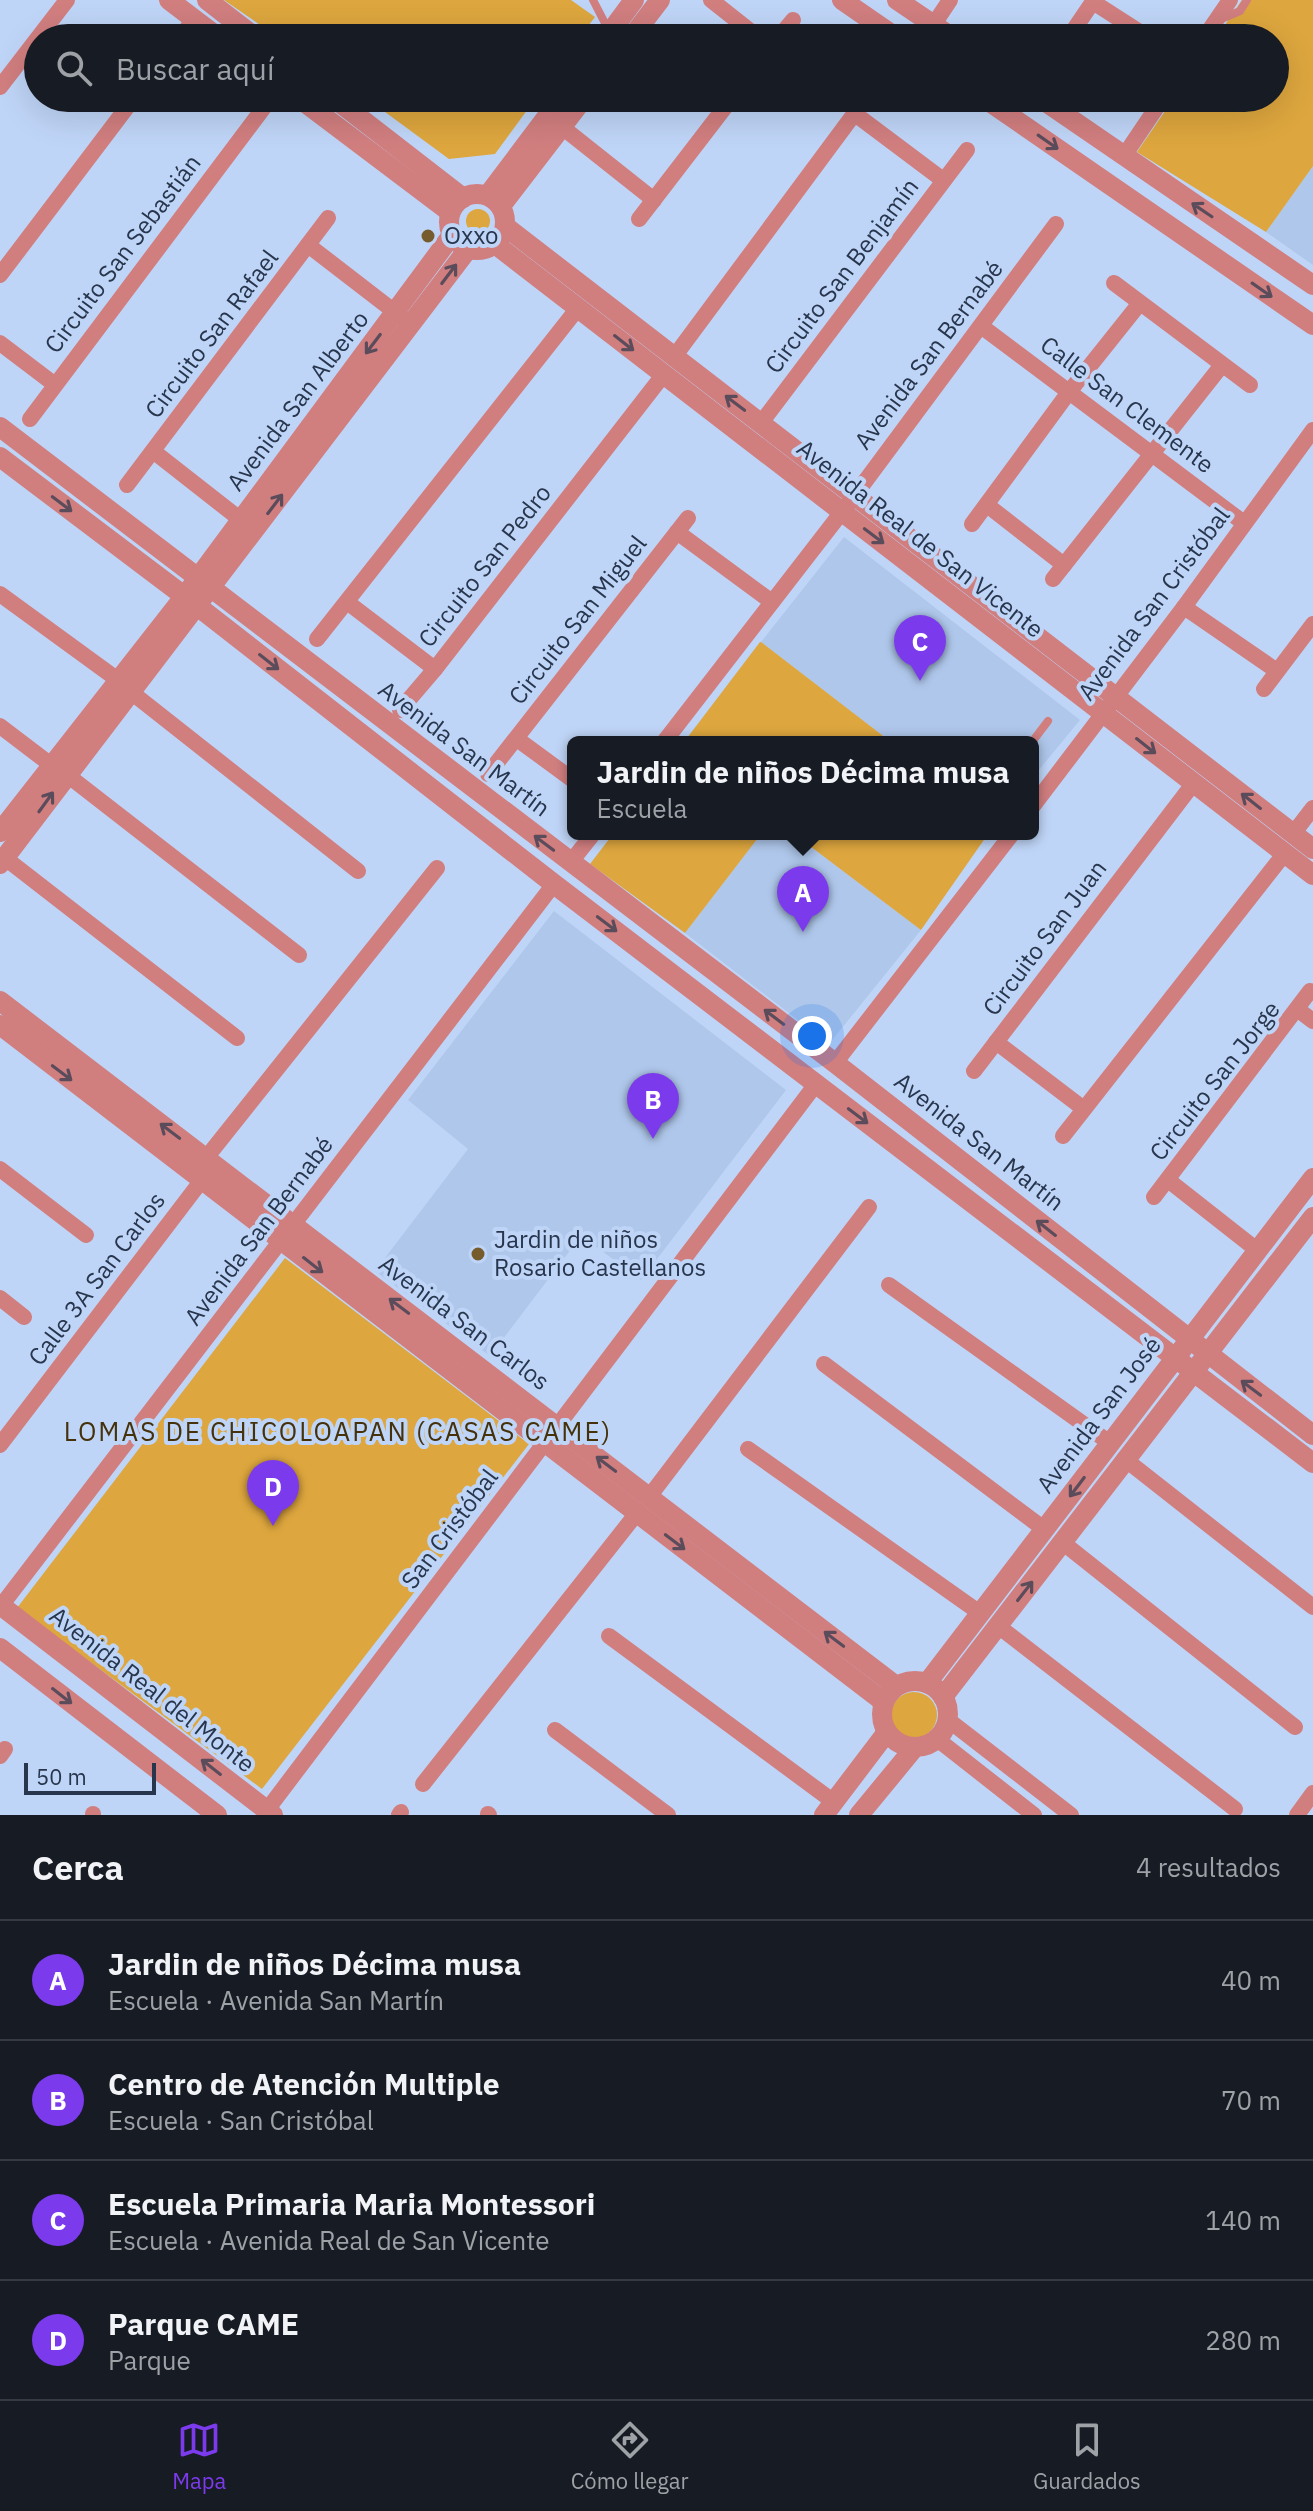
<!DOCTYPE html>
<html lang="es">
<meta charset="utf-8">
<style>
:root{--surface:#171b24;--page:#20242c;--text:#f1f3f6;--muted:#9ea1a6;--line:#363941;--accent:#7c3aed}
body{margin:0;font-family:"IBM Plex Sans",sans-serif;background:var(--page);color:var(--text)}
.scale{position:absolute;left:24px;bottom:20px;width:132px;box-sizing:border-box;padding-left:8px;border:4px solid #28364d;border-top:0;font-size:22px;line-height:28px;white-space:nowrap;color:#28364d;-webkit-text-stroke:6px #bfd5f7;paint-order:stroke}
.you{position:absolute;left:812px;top:1036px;width:28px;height:28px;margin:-20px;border:6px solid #fff;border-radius:50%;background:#1a73e8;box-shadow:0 0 0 12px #1a73e833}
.badge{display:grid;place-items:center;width:52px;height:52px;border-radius:50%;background:var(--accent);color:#fff;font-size:26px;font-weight:700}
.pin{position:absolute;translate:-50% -66px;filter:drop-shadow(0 2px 4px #0008)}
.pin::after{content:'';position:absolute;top:42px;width:28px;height:24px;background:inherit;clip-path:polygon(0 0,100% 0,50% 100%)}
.popup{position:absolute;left:567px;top:736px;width:472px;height:104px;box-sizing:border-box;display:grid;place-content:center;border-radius:12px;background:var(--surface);filter:drop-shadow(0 2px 6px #0005);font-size:26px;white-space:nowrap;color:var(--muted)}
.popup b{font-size:30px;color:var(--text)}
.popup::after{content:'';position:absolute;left:50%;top:100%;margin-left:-16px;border:16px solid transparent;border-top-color:var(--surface)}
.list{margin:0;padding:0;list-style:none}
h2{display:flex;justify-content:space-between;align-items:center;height:104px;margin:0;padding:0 32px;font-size:34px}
h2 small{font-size:26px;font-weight:400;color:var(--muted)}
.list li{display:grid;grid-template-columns:52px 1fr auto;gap:24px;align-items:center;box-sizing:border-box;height:120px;padding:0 32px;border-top:2px solid var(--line)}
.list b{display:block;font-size:30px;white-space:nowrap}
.list p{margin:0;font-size:26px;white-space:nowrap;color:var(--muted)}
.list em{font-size:26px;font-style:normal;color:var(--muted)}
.icon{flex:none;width:44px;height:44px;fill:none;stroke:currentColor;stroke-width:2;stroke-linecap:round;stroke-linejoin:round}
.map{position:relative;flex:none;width:1313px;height:1815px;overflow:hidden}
.search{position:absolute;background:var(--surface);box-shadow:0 8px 32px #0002;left:24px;right:24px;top:24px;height:88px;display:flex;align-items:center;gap:20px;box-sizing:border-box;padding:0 28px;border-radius:44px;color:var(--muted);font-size:30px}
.sheet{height:584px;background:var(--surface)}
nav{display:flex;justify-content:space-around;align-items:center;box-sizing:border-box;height:112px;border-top:2px solid var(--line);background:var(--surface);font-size:22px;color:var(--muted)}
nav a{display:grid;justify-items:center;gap:4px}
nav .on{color:var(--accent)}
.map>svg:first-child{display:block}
</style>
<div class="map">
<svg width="1313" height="1815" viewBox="0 0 1313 1815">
<rect width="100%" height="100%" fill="#bfd5f7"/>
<!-- built -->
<g fill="#afc7eb">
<polygon points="1313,166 1313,265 1266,232"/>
<polygon points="844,537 1080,720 1033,777 1033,742 891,742 761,642"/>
<polygon points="761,834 794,834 921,930 829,1044 685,933"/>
<polygon points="554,911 786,1090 641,1280 571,1228 581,1236 490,1356 375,1271 468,1149 408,1100"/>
</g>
<!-- green -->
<g fill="#dda63e">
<polygon points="224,0 571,0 595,17 579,38 279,38"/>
<polygon points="1242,0 1313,0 1313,166 1266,232 1137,152 1174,98 1275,98 1275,38 1216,38"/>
<polygon points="366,98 536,98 495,154 449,159"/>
<circle cx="478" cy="221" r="12"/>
<polygon points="760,642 761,642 891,742 684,742"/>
<polygon points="613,834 761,834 685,933 590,864"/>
<polygon points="794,834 988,834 921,930"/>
<polygon points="285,1258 529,1444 262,1789 17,1608"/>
<circle cx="914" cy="1715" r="23"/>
</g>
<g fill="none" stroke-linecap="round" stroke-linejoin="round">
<!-- service -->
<g stroke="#d17e7f" stroke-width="8">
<polyline points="593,0 609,31"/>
<polyline points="1219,20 1240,11 1247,0"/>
<polyline points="1032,742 1048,721"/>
</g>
<!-- minor -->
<g stroke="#d17e7f" stroke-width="16">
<polyline points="711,0 759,38"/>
<polyline points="1093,2 1149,38"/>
<polyline points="934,24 950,0"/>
<polyline points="1073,31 1094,0"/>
<polyline points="180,38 194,19"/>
<polyline points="778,38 793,20"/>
<polyline points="1204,38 1230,0"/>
<polyline points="0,87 67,0"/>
<polyline points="855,114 943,180"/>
<polyline points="562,127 654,200"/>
<polyline points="1124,156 1163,98"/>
<polyline points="639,219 732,98"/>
<polyline points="308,245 404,319"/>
<polyline points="0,275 134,98"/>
<polyline points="1114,283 1250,385"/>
<polyline points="981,326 1244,523"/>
<polyline points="0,343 54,384"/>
<polyline points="674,357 866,98"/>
<polyline points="30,419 271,98"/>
<polyline points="761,423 967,150"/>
<polyline points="153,451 250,527"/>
<polyline points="127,485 328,218"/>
<polyline points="987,505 1064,565"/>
<polyline points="972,524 1069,392 1140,303"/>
<polyline points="677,532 772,602"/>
<polyline points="1053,579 1222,365"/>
<polyline points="0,594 118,680"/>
<polyline points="347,602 435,669"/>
<polyline points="1184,607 1277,671"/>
<polyline points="317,639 578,308"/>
<polyline points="1264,689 1313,624"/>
<polyline points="131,692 358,871"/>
<polyline points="400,710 435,669 664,374"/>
<polyline points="0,726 50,764"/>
<polyline points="517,739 573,780"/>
<polyline points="664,742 855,495 1056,224"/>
<polyline points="66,774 299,955"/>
<polyline points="488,774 688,518"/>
<polyline points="1033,806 1184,607 1313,430"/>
<polyline points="1293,834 1313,808"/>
<polyline points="5,858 237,1038"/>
<polyline points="570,863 593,834"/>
<polyline points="1297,1009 1313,1021"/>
<polyline points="996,1042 1084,1109"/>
<polyline points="835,1063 1012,834"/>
<polyline points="974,1071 1193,784"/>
<polyline points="1063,1136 1285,853"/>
<polyline points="206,1158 437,868"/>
<polyline points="0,1169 86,1235"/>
<polyline points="1168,1180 1257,1250"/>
<polyline points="1154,1197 1310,991"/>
<polyline points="889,1285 1110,1443"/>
<polyline points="0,1298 24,1317"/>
<polyline points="824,1364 1044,1529"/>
<polyline points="0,1445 202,1180"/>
<polyline points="748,1449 980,1613"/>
<polyline points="1126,1460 1313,1607"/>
<polyline points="649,1497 869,1207"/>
<polyline points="1062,1542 1295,1727"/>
<polyline points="1,1606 554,884"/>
<polyline points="998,1626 1235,1809"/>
<polyline points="609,1636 834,1802"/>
<polyline points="947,1719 1071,1815"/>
<polyline points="555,1730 668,1815"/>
<polyline points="937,1739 1034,1815"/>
<polyline points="0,1756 5,1749"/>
<polyline points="423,1784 637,1513"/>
<polyline points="267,1810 816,1084"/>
<polyline points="488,1814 489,1815"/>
<polyline points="93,1815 93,1814"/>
<polyline points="399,1815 401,1812"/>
<polyline points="1297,1815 1313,1793"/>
</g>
<!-- tertiary -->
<g stroke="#d17e7f" stroke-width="20">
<polyline points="169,0 219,38"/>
<polyline points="207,0 256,38"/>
<polyline points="842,0 897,38"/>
<polyline points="897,0 953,38"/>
<polyline points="606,38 634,0"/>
<polyline points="631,38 660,0"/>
<polyline points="299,98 450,212"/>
<polyline points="334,98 463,198"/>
<polyline points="984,98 1313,325"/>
<polyline points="1040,98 1313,285"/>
<circle cx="477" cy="222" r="28"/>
<polyline points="488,195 561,98"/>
<polyline points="501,206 584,98"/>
<polyline points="506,227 1313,849"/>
<polyline points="495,244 1313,875"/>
<polyline points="0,427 835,1063 1313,1435"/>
<polyline points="0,457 196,605 554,884 1313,1463"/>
<polyline points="0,832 184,597 452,235"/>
<polyline points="0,864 468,249"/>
<polyline points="0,1001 896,1686"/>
<polyline points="0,1025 884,1702"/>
<polyline points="0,1605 273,1815"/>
<polyline points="0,1648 217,1815"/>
<circle cx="915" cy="1714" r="33"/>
<polyline points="927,1683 1313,1178"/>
<polyline points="943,1697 1313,1217"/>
<polyline points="824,1815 887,1732"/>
<polyline points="859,1815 915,1747"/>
</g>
</g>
<!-- one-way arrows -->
<defs><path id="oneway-shaft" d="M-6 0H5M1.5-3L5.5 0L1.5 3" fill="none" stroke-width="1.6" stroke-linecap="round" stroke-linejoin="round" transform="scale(2)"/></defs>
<g stroke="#5b4c5c">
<use href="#oneway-shaft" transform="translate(1048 142) rotate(35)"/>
<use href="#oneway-shaft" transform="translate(1202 210) rotate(-146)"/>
<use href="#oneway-shaft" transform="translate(449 274) rotate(-53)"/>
<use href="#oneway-shaft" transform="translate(1262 290) rotate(35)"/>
<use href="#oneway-shaft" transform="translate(624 343) rotate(38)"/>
<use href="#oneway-shaft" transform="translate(373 344) rotate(127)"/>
<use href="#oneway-shaft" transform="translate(735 403) rotate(-143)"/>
<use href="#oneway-shaft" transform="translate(62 504) rotate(37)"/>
<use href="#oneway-shaft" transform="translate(275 504) rotate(-53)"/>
<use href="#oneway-shaft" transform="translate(874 536) rotate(37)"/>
<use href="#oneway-shaft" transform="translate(269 662) rotate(38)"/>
<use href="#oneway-shaft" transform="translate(1146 746) rotate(38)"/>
<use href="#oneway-shaft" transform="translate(1251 801) rotate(-142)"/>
<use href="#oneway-shaft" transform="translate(46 802) rotate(-54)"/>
<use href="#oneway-shaft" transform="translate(544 843) rotate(-143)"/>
<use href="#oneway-shaft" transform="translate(607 924) rotate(37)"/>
<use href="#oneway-shaft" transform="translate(774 1017) rotate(-143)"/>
<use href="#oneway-shaft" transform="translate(62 1073) rotate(37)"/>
<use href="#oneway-shaft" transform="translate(858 1116) rotate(37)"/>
<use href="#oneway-shaft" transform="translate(170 1131) rotate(-143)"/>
<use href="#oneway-shaft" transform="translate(1046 1228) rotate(-142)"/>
<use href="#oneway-shaft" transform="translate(313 1265) rotate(38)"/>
<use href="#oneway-shaft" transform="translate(399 1306) rotate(-143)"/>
<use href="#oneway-shaft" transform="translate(1251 1388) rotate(-143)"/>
<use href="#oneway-shaft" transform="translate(606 1464) rotate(-143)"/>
<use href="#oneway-shaft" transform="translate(1077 1487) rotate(127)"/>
<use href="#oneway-shaft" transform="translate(675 1542) rotate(37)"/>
<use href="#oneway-shaft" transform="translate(1025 1591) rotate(-52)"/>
<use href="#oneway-shaft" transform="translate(834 1639) rotate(-143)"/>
<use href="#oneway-shaft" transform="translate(62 1696) rotate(38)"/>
<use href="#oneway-shaft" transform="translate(211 1767) rotate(-142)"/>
</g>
<!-- markers -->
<g fill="#765c2d" stroke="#bfd5f7" stroke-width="3">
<circle cx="428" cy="236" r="8"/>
<circle cx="478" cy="1254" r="8"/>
</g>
<g text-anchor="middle" stroke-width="8" stroke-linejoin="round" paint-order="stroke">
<!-- poi labels -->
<g font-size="24" fill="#28364d" stroke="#bfd5f7" text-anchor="start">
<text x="444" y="244">Oxxo</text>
<text x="494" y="1248">Jardin de niños<tspan x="494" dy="28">Rosario Castellanos</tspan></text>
</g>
<!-- street labels -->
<g font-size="24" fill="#28364d" stroke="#bfd5f7">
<text transform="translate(123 254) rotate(-53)" y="8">Circuito San Sebastián</text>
<text transform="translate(842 276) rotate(-53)" y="8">Circuito San Benjamín</text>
<text transform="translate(212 334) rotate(-53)" y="8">Circuito San Rafael</text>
<text transform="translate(929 355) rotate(-53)" y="8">Avenida San Bernabé</text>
<text transform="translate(298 401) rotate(-53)" y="8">Avenida San Alberto</text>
<text transform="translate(1127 405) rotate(37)" y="8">Calle San Clemente</text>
<text transform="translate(920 539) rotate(38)" y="8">Avenida Real de San Vicente</text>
<text transform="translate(485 566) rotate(-52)" y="8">Circuito San Pedro</text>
<text transform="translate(1154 604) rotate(-53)" y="8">Avenida San Cristóbal</text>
<text transform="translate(578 620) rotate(-52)" y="8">Circuito San Miguel</text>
<text transform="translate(464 749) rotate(37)" y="8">Avenida San Martín</text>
<text transform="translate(1045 938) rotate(-53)" y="8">Circuito San Juan</text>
<text transform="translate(1215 1081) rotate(-52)" y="8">Circuito San Jorge</text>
<text transform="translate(979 1142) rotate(38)" y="8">Avenida San Martín</text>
<text transform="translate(259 1231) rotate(-53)" y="8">Avenida San Bernabé</text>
<text transform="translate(97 1279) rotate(-53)" y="8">Calle 3A San Carlos</text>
<text transform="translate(464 1323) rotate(37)" y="8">Avenida San Carlos</text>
<text transform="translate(1099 1415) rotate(-53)" y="8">Avenida San José</text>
<text transform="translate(450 1529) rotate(-53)" y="8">San Cristóbal</text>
<text transform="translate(152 1690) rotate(38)" y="8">Avenida Real del Monte</text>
</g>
<!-- neighbourhood labels -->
<g font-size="26" letter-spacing="2" fill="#45310a" stroke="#bfd5f7">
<text x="338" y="1441">LOMAS DE CHICOLOAPAN (CASAS CAME)</text>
</g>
</g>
</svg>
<div class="scale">50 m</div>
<div class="you"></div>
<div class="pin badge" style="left:803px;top:932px">A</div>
<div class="popup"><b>Jardin de niños Décima musa</b>Escuela</div>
<div class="pin badge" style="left:653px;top:1139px">B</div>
<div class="pin badge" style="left:920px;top:681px">C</div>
<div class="pin badge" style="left:273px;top:1526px">D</div>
<div class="search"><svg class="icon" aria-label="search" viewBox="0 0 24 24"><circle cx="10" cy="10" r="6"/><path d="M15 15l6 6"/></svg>Buscar aquí</div>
</div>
<section class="sheet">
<h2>Cerca<small>4 resultados</small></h2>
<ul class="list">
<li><span class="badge">A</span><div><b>Jardin de niños Décima musa</b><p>Escuela · Avenida San Martín</p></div><em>40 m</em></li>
<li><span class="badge">B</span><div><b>Centro de Atención Multiple</b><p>Escuela · San Cristóbal</p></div><em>70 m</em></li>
<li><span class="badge">C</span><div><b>Escuela Primaria Maria Montessori</b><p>Escuela · Avenida Real de San Vicente</p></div><em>140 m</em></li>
<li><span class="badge">D</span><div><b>Parque CAME</b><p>Parque</p></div><em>280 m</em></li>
</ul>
</section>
<nav>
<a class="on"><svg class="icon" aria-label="map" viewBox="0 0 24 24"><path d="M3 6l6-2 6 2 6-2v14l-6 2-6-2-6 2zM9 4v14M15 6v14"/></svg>Mapa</a>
<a><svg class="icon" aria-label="directions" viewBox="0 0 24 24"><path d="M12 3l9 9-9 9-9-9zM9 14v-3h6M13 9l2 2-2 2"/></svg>Cómo llegar</a>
<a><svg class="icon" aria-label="saved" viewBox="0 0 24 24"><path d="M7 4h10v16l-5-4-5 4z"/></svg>Guardados</a>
</nav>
